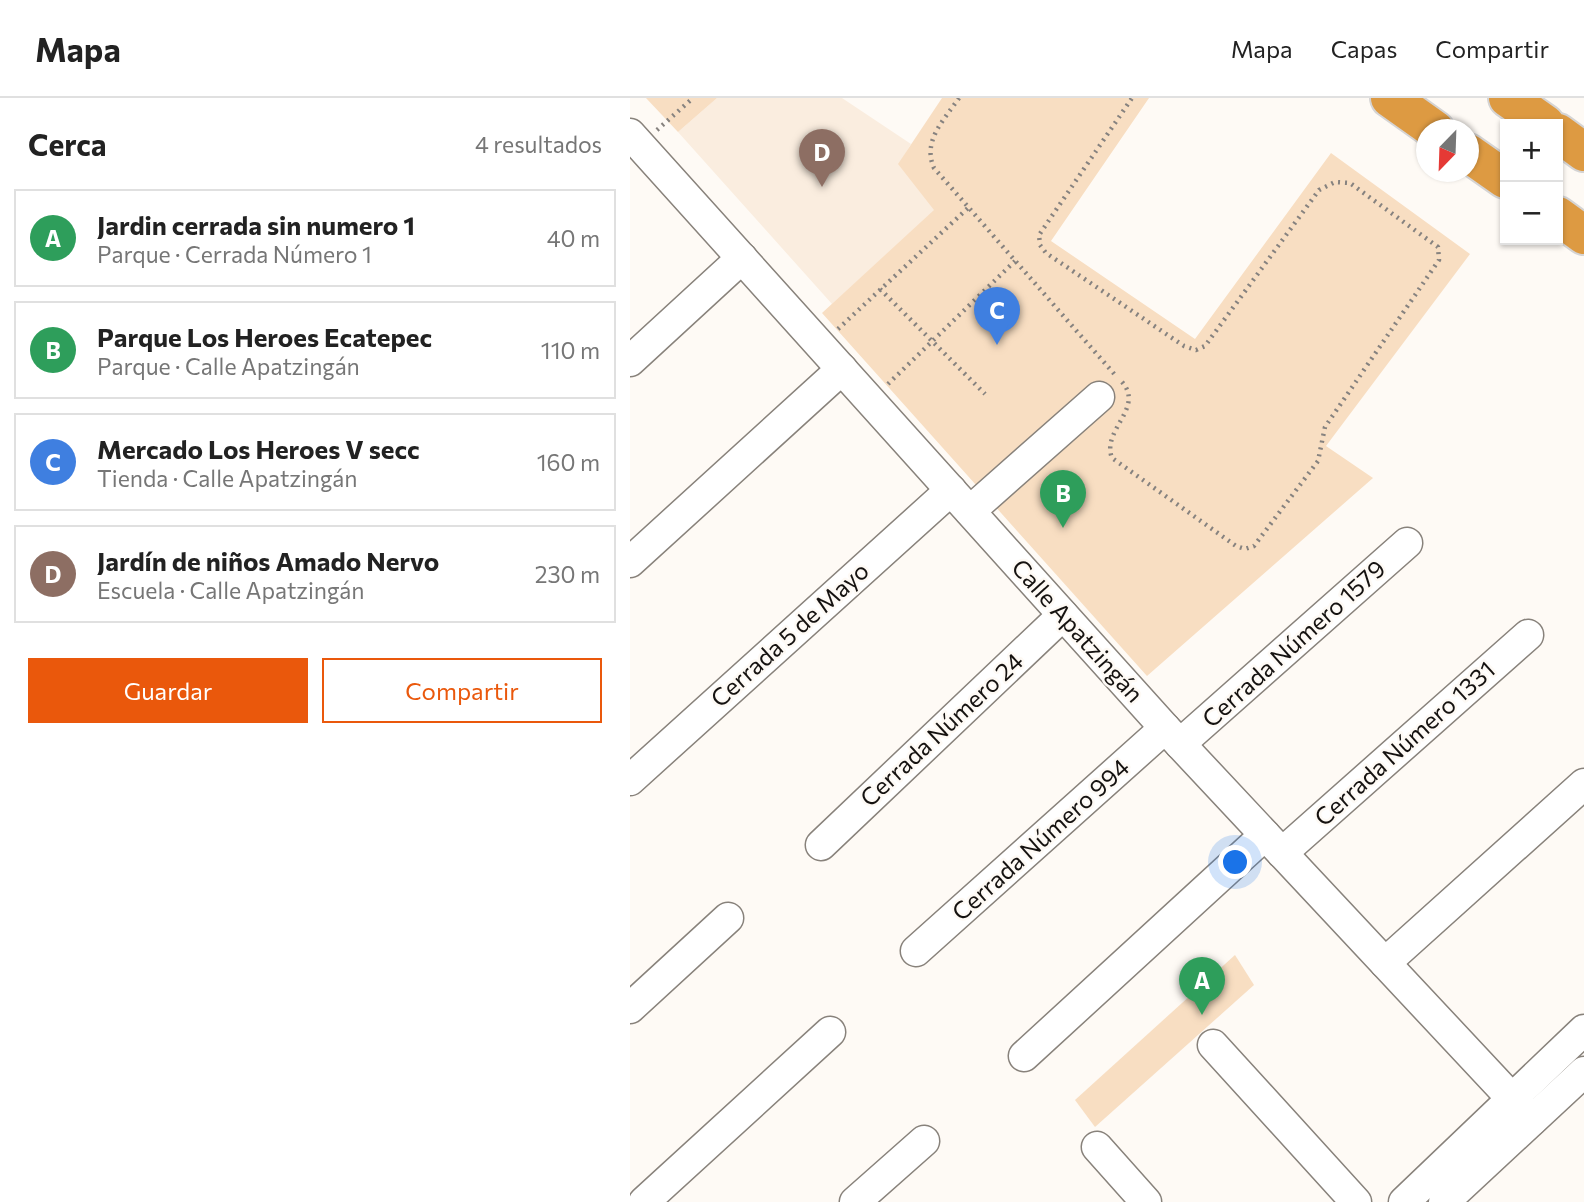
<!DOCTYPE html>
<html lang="es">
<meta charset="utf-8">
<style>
:root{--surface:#fff;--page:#f2f2f2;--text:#222;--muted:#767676;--line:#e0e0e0;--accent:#ea580c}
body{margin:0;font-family:Commissioner,sans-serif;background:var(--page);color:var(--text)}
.controls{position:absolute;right:21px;top:21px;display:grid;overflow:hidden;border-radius:0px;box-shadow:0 2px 5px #0004}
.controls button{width:63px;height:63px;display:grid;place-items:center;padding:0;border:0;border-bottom:2px solid var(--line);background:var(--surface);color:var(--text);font:35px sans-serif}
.compass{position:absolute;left:786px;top:21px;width:63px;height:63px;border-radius:50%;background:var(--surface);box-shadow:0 2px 5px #0004;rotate:203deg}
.you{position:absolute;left:606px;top:765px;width:24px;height:24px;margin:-18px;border:5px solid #fff;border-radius:50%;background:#1a73e8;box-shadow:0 0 0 10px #1a73e833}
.badge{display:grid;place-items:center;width:46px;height:46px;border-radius:50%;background:var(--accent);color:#fff;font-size:23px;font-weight:700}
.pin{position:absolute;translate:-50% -58px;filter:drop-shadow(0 2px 4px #0008)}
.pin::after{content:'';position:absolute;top:37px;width:24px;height:21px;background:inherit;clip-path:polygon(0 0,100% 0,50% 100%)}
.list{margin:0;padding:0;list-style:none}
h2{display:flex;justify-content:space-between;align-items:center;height:91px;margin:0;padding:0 28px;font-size:30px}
h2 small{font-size:23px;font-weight:400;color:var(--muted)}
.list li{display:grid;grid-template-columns:46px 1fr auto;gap:21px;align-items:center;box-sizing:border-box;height:98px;margin:0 14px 14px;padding:0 14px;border:2px solid var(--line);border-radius:0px}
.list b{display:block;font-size:26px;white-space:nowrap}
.list p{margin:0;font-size:23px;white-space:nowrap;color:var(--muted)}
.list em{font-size:23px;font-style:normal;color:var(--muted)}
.actions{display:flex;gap:14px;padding:21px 28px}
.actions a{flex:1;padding:16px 0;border:2px solid var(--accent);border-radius:0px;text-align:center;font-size:24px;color:var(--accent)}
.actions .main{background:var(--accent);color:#fff}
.map{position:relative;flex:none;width:954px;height:1104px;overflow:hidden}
header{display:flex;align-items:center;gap:42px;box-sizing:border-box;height:98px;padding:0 35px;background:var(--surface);border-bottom:2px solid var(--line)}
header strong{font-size:33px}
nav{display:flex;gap:38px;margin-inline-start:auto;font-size:24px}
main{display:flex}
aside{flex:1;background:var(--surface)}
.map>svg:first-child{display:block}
</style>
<header>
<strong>Mapa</strong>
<nav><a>Mapa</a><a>Capas</a><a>Compartir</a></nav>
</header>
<main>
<aside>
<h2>Cerca<small>4 resultados</small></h2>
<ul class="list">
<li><span class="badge" style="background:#2e9e5b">A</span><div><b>Jardin cerrada sin numero 1</b><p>Parque · Cerrada Número 1</p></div><em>40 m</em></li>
<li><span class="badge" style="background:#2e9e5b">B</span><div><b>Parque Los Heroes Ecatepec</b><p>Parque · Calle Apatzingán</p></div><em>110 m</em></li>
<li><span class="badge" style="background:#3f7fe0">C</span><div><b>Mercado Los Heroes V secc</b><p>Tienda · Calle Apatzingán</p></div><em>160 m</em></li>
<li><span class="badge" style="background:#8d6e63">D</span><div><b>Jardín de niños Amado Nervo</b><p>Escuela · Calle Apatzingán</p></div><em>230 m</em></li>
</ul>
<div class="actions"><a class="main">Guardar</a><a>Compartir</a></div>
</aside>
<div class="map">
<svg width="954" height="1104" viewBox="0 0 954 1104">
<rect width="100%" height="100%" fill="#fefaf5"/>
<!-- built -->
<polygon fill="#faeddf" points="87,0 212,0 281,46 269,66 305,112 202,206 48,34"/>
<!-- green -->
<g fill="#f8dec2">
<polygon points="16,0 87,0 48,34"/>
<polygon points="312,0 519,0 421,143 565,241 701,55 840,156 696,348 743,380 517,578 192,215 304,112 268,66"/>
<polygon points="605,857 624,887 465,1029 445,1002"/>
</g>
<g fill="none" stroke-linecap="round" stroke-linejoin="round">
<!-- minor casing -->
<g stroke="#88827b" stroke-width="33">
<g id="minor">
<polyline points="0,36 535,630 902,1022"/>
<polyline points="0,263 112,160"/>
<polyline points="340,413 469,299"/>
<polyline points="0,464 212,271"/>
<polyline points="550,646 777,445"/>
<polyline points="0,682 321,392"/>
<polyline points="191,747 433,517"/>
<polyline points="652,755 898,537"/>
<polyline points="286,853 535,630"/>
<polyline points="755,865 954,686"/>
<polyline points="0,910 98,820"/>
<polyline points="583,947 726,1104"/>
<polyline points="394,958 635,737"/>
<polyline points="467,1049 516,1104"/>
<polyline points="14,1104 200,934"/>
<polyline points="225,1104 294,1043"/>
<polyline points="774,1104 954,932"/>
<polyline points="814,1104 954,974"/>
</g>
</g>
<!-- highway casing -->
<g stroke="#d5d4d4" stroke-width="42">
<g id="highway">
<polyline points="760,0 805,32"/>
<polyline points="878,0 915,26"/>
<polyline points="928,35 954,54"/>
<polyline points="838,55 875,81"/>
<polyline points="928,118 954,137"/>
</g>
</g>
<!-- path -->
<g stroke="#86827f" stroke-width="4.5" stroke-dasharray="2 5" stroke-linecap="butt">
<path d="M329,0c-15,22 -37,43 -25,70l182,208"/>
<polyline points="27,32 63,0"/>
<polyline points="250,191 355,296"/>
<polyline points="208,231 338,110"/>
<path d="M492,284c23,26 -21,48 -10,76l124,88 9,3 9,-3 64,-85 7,-34 114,-167 -1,-13 -88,-64 -15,-1 -16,8 -114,156 -9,4 -12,-4 -138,-93 -6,-8 -1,-10 93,-137"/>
<polyline points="258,286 385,163"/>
</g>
<!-- minor -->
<use href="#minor" stroke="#fff" stroke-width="30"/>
<!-- highway -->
<use href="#highway" stroke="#dd9a42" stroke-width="38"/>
</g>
<g text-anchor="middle" stroke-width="5" stroke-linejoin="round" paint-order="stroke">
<!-- street labels -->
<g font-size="24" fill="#151210" stroke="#fefaf5">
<text transform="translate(447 533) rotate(48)" y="8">Calle Apatzingán</text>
<text transform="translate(160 537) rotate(-42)" y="8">Cerrada 5 de Mayo</text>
<text transform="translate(664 546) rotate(-42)" y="8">Cerrada Número 1579</text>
<text transform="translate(312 632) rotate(-43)" y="8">Cerrada Número 24</text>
<text transform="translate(775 646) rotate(-42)" y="8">Cerrada Número 1331</text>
<text transform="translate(411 742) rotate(-42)" y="8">Cerrada Número 994</text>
</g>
</g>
</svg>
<div class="controls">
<button>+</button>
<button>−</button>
</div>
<svg class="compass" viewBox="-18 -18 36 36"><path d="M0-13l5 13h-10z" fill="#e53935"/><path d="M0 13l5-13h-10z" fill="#767676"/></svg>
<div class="you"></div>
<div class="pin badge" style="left:572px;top:917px;background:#2e9e5b">A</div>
<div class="pin badge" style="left:433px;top:430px;background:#2e9e5b">B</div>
<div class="pin badge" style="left:367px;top:247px;background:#3f7fe0">C</div>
<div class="pin badge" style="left:192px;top:89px;background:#8d6e63">D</div>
</div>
</main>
